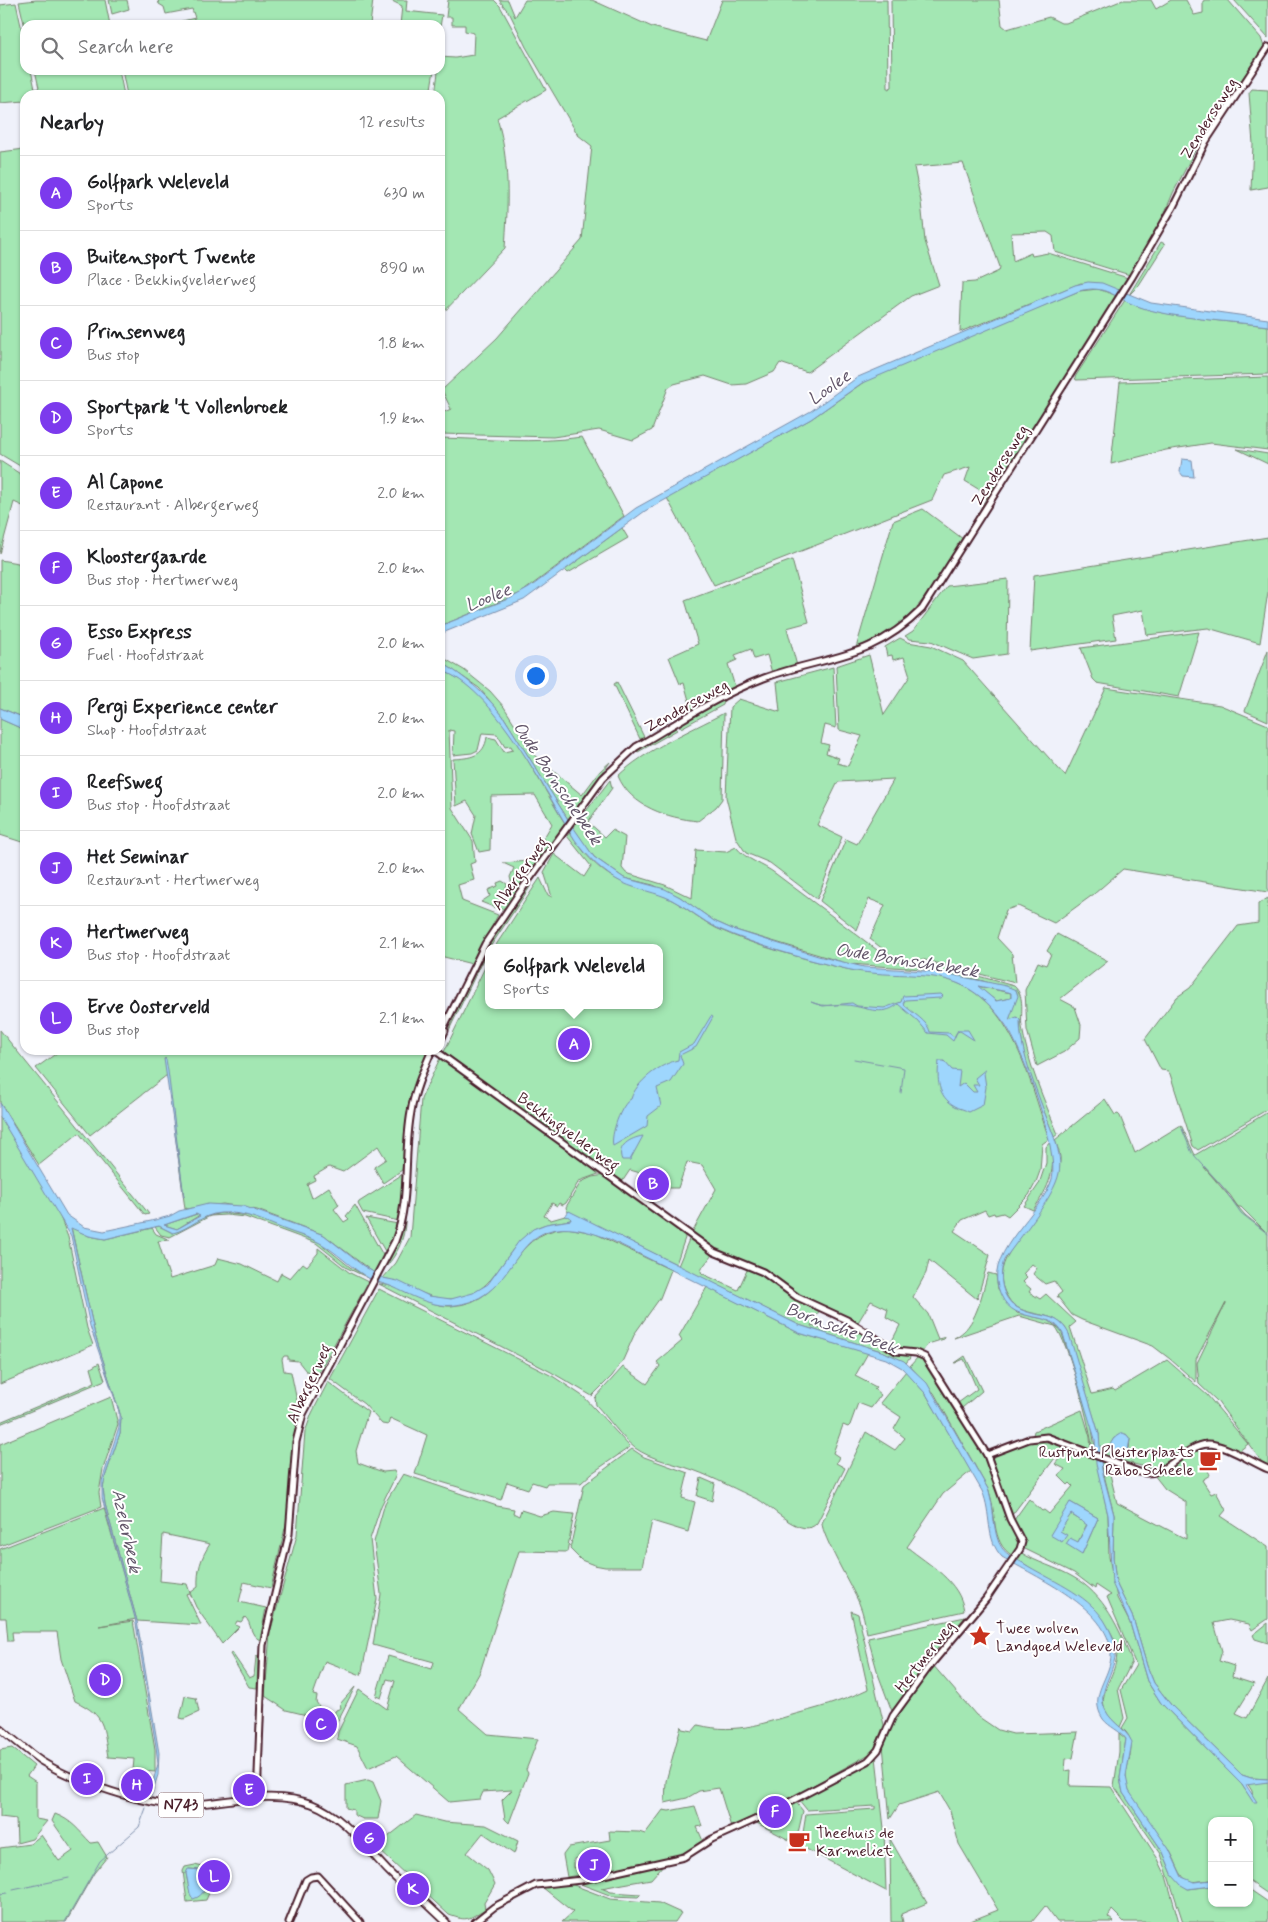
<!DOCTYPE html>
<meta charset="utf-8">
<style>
:root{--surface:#fff;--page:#f2f2f2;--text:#202124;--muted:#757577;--line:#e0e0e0;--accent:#7c3aed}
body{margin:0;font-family:Mynerve,sans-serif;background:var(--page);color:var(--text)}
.controls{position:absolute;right:15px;bottom:15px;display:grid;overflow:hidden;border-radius:10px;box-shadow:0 1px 4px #0004}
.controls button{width:45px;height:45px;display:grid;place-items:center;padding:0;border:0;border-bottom:1px solid var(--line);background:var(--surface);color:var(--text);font:25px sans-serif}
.you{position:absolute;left:535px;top:675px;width:18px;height:18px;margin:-12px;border:4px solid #fff;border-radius:50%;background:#1a73e8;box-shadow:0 0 0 8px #1a73e833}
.badge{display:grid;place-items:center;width:32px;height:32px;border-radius:50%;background:var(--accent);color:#fff;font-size:16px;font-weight:700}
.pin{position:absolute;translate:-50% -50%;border:2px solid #fff;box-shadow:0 1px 5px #0006}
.popup{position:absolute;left:485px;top:944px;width:178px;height:65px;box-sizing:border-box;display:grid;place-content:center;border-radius:10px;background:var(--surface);filter:drop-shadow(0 1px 4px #0005);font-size:16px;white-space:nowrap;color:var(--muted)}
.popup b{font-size:19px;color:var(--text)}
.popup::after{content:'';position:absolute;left:50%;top:100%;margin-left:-10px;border:10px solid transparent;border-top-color:var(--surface)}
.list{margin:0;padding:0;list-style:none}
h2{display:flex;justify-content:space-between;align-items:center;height:65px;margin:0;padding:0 20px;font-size:21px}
h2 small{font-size:16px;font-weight:400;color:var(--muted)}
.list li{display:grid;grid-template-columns:32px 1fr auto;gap:15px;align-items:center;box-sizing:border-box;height:75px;padding:0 20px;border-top:1px solid var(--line)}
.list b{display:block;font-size:19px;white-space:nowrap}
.list p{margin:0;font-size:16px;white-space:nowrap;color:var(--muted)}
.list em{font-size:16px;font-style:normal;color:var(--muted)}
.icon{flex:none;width:28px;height:28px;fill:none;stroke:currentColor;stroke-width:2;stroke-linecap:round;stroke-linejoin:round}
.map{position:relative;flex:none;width:1268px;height:1922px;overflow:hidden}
.search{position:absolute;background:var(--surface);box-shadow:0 1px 4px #0004;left:20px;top:20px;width:425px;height:55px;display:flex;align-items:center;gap:12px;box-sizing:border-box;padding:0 18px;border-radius:15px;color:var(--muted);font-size:19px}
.panel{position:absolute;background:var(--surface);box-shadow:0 1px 4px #0004;left:20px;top:90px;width:425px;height:965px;border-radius:15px}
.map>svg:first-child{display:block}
</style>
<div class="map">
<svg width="1268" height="1922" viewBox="0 0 1268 1922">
<rect width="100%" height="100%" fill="#eff1fa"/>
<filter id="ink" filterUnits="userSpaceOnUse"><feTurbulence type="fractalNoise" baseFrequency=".02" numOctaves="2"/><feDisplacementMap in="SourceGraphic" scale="10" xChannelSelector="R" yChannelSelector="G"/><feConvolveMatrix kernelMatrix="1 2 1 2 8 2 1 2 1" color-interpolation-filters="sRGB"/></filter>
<g filter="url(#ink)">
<!-- green -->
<g fill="#a3e7b3" stroke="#76836f" fill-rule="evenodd">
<polygon points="36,0 105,0 110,25 25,25 25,28 19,2"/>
<polygon points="109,0 127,0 129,9 112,14"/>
<polygon points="158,0 373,0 370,25 166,25 195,18 192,9 166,14 164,7 159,4"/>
<polygon points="390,0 407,0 406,11 442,15 440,27 400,25 402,6"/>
<path d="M448,0h46l6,6 46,84 -49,28c13,43 11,86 8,130l-65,68v-221h-5l5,-38 15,1 18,-3 1,-22 -9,-2v-6h-13v-8h-6z"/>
<polygon points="499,0 508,0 515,17 525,0 592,0 652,27 706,41 722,0 887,0 888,89 892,87 891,0 999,0 1002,25 1007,29 1049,17 1061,23 1066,23 1123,0 1151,0 1156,9 1171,0 1186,0 1194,15 1203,13 1203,1 1205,0 1228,0 1261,38 1264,47 1201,139 1173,193 1163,217 1130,275 1055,252 1053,236 1047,232 1011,233 1013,261 1031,253 1032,256 1048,253 1128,278 1121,291 1081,283 960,332 962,283 975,282 999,271 1000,267 963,163 914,167 921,202 925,241 939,285 911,296 807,372 780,363 774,372 746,384 732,385 705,376 674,384 668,388 652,430 633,440 599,430 553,437 440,434 440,414 451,409 442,390 497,338 582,240 592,146 578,135 526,47 510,14"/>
<polygon points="1234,0 1268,0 1268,38"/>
<polygon points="16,3 25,44 25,70 31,70 35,89 39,88 35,70 119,70 124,95 25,95 25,101 0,103 0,5"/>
<polygon points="122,70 434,70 430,95 127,95"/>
<polygon points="1252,89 1268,90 1268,187 1251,190 1253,144 1249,93"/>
<polygon points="25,149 25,469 0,454 0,152"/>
<polygon points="1161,242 1165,244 1139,285 1129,295"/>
<polygon points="1098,289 1118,296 1001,477 999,485 973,522 988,495 965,481 970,467 944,475 932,500 714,585 667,498 811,419 871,377 1079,291"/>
<path d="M1125,300c30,18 106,21 143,26v48l-192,6 -1,-3z"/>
<polygon points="1268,377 1268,450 1211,443 1166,450 1111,464 1120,382"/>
<path d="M582,437l42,79 -103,77 -81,33v-188c47,1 95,6 142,-1z"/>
<polygon points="1237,449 1268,454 1268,464"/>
<polygon points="0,461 25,477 25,507 14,502 0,554"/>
<path d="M923,509l40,30c-21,31 -40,70 -72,92 -12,7 -24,11 -35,17l37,-127z"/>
<polygon points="622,528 628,538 568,573 565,570"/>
<polygon points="1268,537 1268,592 1260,643 1208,628 1147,635 1143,610 1112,616 1116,639 1030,651 1034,575"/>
<polygon points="0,560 18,563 25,572 25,718 0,708"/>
<polygon points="792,560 809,622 787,628 797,666 772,673 767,655 754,659 751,649 735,655 737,660 728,664 735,687 692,711 684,683 680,684 669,657 698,644 685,600"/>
<polygon points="1008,579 1007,654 973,659 931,641 909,639 905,636 913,631 947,586"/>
<polygon points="1199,632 1179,697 1097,683 1093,679 1081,648"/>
<polygon points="900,638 908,642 931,646 963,661 1065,776 1106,688 1220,705 1268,725 1268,892 1123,869 1094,894 1054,923 1018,906 1006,910 997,938 1012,954 1015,983 925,960 900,960 893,957 870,939 885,905 869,899 857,930 820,901 846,839 857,844 894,779 838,782 817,825 842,837 817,899 770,863 746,853 736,838 726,797 730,707 739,699 780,712 777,682 833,667 836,728 825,725 821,743 829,745 826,753 839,758 837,763 848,766 862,736 839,730 836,666 869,655 884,715 910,676 904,657 893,660 892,655 887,656 885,647"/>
<polygon points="1268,650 1268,721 1245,711"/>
<polygon points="440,656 464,670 490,691 504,707 534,755 582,795 600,771 610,762 569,821 503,716 479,688 440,661"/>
<path d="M440,670c54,17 97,109 126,155l-59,81 -6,4 -2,-1 13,-24 -2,-8 4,-9 -11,-5 27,-2 22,-37 -17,-29 -44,1 -1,54 -11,2 -7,-18 4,-19 -9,-14 -11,5 -3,-47c17,-1 31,-2 34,-22l9,2 8,13 9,-2 -2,-4 -6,1 -8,-13 -15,-1 -4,17 -6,3 -19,2 1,-24 -5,-1 3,78 21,33 2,21 -5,2 4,16 -16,5 4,16 36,14 -26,49 -32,-8z"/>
<polygon points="617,682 644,737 640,739 614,684"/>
<polygon points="724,700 723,705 681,728 679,725"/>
<path d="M724,713l-2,86 -6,8 -18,14c-30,-3 -67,-14 -80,-45 27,-26 72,-45 106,-63z"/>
<polygon points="0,719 25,730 25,843 0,835"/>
<polygon points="675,727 677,730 638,752 630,752"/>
<path d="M610,780l2,8 -24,34 17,15 7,-7 13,7 -3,31 4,5 39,12 27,13 4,-48 30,2 10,-5c10,13 27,17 40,27l117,88 42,2 79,22c12,11 6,27 8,41 6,37 22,73 36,107l-4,3c-14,-37 -34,-78 -34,-117l-5,-2 -6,2 8,-27 -1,-2 -36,-11 -58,-11 -73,-5 -117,-35 -18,-8 -34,-24 -27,-12 -29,-7 -30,-21 -21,-29z"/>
<path d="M570,832c13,21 31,42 55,51 14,6 29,8 43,15 17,8 31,21 48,30 38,18 86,30 126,40 31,8 64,2 95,9 75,14 91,100 112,162l-7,5 -2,27 -4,11 -7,13 -21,21 -5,-3 -8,2 -1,-2 -6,2 -3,-5 -23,10 -8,11 36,24 -13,44 -48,-39 -3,13 -13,24 15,17 10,25 8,-2 -2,2 -16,5 -6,8 -22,-1 -10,-6 10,-20 -14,-8 2,-8 -17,-8 -14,23 -55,-26 -23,-17 -62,-30 -25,-18 24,-44 -14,-24 -15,-3 -9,26h-20l3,-9 -31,-9 -8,12 -178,-130 45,-93v46h170v-57h-165l46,-70 8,17 4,2 -8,-25 10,-18 30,23 7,-11 -24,-30z"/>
<polygon points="502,881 507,884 507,886 496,908 481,902 490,896 488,890 498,886 497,883"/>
<polygon points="530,881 530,887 486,953 440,1049 486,944"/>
<polygon points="1268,898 1268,1109 1198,1150 1193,1146 1170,1074 1168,1071 1161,1070 1145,1039 1177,997 1190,988 1238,926 1258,923 1258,904"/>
<polygon points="1057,934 1108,961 1060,999 1075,1007 1081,1025 1080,1038 1064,1052 1037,1066 1027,1030 1025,990 1038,962 1046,965 1051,954 1047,951"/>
<polygon points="977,986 1011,993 1011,998 996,1001"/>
<polygon points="0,1030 149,1214 145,1215 79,1133 39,1165 0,1103"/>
<polygon points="61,1050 428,1050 410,1097 402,1170 383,1183 374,1167 386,1159 378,1146 343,1172 329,1167 314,1176 315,1180 307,1184 312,1198 329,1187 339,1205 334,1209 344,1222 349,1219 346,1216 355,1205 384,1257 374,1273 324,1235 257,1210 223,1204 185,1209 165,1058 167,1075 90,1135 36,1068"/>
<path d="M441,1056l160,117 -22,8 -13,22 -3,2 -4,-2 -2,3 -5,-3 -8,13 7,4 14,-4 5,1 1,3c-11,2 -27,3 -37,9 -35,23 -38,73 -90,70 -21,-2 -40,-17 -61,-21l13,-15 14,-26 11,-138z"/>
<path d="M1105,1099l10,16 3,-1 2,2 15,37 46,-28 14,30 73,-43v354l-4,-1 -47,-64 -18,-17 -2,-21 29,-60 -30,56v23l-26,-23 -17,-13 -71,-26 -10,-5 -15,-19 5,-4 -8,-11 -9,3 -12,-10 4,-6 -5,-4 -9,10 4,4 -4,4 8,7 -2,3 11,7 6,-5 30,28 -6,5 22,67 21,-5 2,2 52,-31 40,35 41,49 -10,8 -17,-9 -14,-1 -48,25 -10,1 -49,-13 -1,-21 -33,-105c-14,-21 -45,-9 -58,-31 -21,-32 13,-58 28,-84 6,-11 11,-23 16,-34 3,-5 7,-12 8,-18 1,-7 -3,-16 -5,-22zM1204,1167l26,28 8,12h3l24,24 -20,-16zM1126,1434l4,5 -1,11 -18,-7 3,-5z"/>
<polygon points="0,1117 57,1209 68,1237 87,1328 93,1345 0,1384"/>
<path d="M1050,1142c7,28 -1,45 -17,68l-9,-4 15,-22 7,-21v-16z"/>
<polygon points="403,1174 399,1221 363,1213 358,1204 359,1202"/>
<polygon points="605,1175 684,1232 685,1238 676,1264 567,1211 566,1207 581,1182 592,1177"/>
<polygon points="221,1213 252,1216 319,1242 350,1267 371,1279 347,1268 316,1243 245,1217 226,1215 210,1216 170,1237 161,1235 155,1227 159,1226 173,1233 202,1218"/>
<polygon points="197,1214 200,1215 177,1229 164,1225"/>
<polygon points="366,1218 398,1224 386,1253"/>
<path d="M405,1218c1,21 -10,41 -25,55l21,-40z"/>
<path d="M71,1227l18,9 16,3 47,-11 4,6 14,6 -12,1 12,38 45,-14 3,-7 24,6 35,17 4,-8 9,5 13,-15 4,3 11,-13v-5l32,25 18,9 -50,92 -12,-3 -8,-10 -10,-1v-4h-4l-2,3 2,12 7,1 8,39 -7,40 -2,56 -19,81 -27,-6 -5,20 27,6 -6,32c-11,-5 -8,-17 -15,-23l-4,5 -4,-1 -2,4 4,2 -17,17 -26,-37 -6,-14 -4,1 15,31 -64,-4 -32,-117 -2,-15 2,-12 15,-44 1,-16 -26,-82zM163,1534l47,10c-9,13 -13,27 -12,43l-8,6 -3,-9 -27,-3z"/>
<path d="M567,1228l27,5 77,37 -11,28 -25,35 -12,27 -11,16 -20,20 -41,-24 -172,-88c24,1 47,23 72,22 64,-4 54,-74 116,-78z"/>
<path d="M690,1237l32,20 -10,-3c-3,7 -10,11 -11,18l2,2 35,16 10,-22c25,11 46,30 71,43l-8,15 38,10 6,-10 23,15 31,13 1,4 -4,5 -22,-11 -85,-27 -121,-59z"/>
<path d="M988,1273l8,2 2,14 19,24 31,7 13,10 30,93 5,30 -3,-1c-2,-22 -24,-110 -38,-126l-36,-10 -65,22c23,-11 27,-42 34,-65z"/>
<path d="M707,1287l92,46 69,20 -13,23 21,11 -2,2 7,6 -10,13 -13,-5 -8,22 -2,2 -5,-2 -10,28 6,4 -3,6 9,5 -28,55c-14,17 -44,-15 -58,-23 -22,-10 -44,-22 -66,-30 -19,-7 -41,-10 -58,-22 -14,-11 -26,-29 -39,-43l-1,-7 28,-31 24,17 13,-18 -3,-4 25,-21 -3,-5z"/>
<polygon points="379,1289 554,1377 584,1397 630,1447 592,1473 581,1483 547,1483 545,1486 532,1482 528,1489 507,1482 501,1500 415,1474 427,1435 390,1418 388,1425 382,1424 364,1404 330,1379"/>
<polygon points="965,1356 982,1391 962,1408 958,1403 977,1389 964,1359 955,1363"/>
<path d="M918,1357h4l9,11 9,18 11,13 33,57 37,87 -8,13c-24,-14 -15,-44 -25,-67l-54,-96 -24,-27z"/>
<polygon points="99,1363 105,1380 0,1424 0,1422 95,1382 91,1368"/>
<path d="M906,1371l20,23 45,77 -28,23 -36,53c22,18 53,34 57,64l-97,22c-2,-10 -4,-21 -8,-30 -7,-16 -37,-67 -37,-80l44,-91 29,18 10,-12 -11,-9 7,-12 -21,-14z"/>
<polygon points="328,1382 368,1412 356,1451 358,1463 383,1472 394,1471 396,1475 381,1506 370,1539 377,1599 362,1671 361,1675 325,1661 313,1695 317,1696 316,1702 324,1713 323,1719 286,1710 265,1696 270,1633 297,1535 305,1432 312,1413"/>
<polygon points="111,1397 118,1424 103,1469 99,1493 101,1507 0,1546 0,1444"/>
<polygon points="1082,1410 1090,1437 1091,1451 1055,1437 1011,1442 1033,1435 1034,1431"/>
<polygon points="1031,1442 1046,1442 1064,1446 1012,1515 992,1458 996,1454"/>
<path d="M1068,1448l28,10 12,57 1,42 8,41 13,25 17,58 14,22 81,82 11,16 -1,-10 -5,-8 21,-1v112l-19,-13v-60h-37v59l-23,2c-10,-6 -12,-19 -18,-29 -10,-18 -42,-52 -45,-71 -2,-19 15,-38 -4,-54l6,-10 -7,-28 15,-25 -29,-68 4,-2 -15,-10 -1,4 -21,-16 -51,-25v-10l-9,-18 15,-21 13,12 2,-1 5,4 24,-28 -3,-3 -2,2 -9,-9 6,-7 -10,-5zM1070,1502l28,16 -16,36 -4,-12 9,-18 -17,-10 -10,17z"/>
<polygon points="632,1449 644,1457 688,1473 682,1498 695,1502 688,1532 652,1521 642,1567 605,1567 594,1565 581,1560 570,1549 584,1485"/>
<polygon points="1199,1450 1210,1475 1202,1480 1211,1494 1216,1492 1226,1510 1221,1516 1268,1547 1268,1619 1252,1630 1249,1624 1229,1620 1214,1623 1222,1651 1219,1661 1234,1666 1232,1677 1254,1684 1236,1713 1247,1718 1268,1679 1268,1779 1251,1778 1242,1775 1171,1705 1154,1683 1147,1666 1133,1618 1116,1583 1113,1557 1114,1515 1100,1459 1109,1463 1109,1470 1117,1503 1186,1539 1186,1502 1165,1489 1154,1475"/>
<polygon points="403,1474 497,1506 514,1509 513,1513 519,1516 521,1510 540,1516 554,1512 574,1514 567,1552 519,1551 480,1672 459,1709 488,1734 538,1739 526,1770 528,1773 509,1823 505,1819 502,1800 512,1790 483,1792 480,1799 449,1802 396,1756 368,1768 357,1746 337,1739 338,1732 359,1689 387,1709 395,1681 387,1679 381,1698 376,1696 388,1656 432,1669 434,1662 373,1645 381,1594 374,1542 385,1503"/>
<polygon points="701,1478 715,1484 712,1501 697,1496"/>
<path d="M104,1508l32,111 -37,7 34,-5 22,128v23l-22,-2 1,-11 -26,-2c-5,-31 -2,-41 -33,-56l-14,-42 -4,-27h-45l1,9h-5l-2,-23h-6v-69z"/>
<path d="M1020,1552c17,11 36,15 53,25 31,17 47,52 59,85l-14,27 6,29 -4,9c-35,-27 -4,-44 -3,-74 0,-13 -8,-24 -15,-35l-86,-60z"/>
<path d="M851,1611l7,3 26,111 -11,27 -88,49 -54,26 -12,-39 -20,3 -12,7 -22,5 1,-22 15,-55 1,3 11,2 5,-6c41,10 67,-3 105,-13 24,-6 44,-13 65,-23z"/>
<polygon points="965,1617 924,1664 893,1714 878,1674 868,1638"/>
<polygon points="1268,1623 1268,1643 1255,1639 1253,1635"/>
<polygon points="232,1653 249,1678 254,1676 256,1657 258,1656 257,1688 249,1687 230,1654"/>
<polygon points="932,1664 976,1715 998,1730 1013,1734 1078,1732 1073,1758 1066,1759 1065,1771 1071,1770 1070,1786 1111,1787 1158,1859 1166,1876 1179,1922 1124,1922 1112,1910 1108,1917 1114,1922 1057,1922 1045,1906 1032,1922 968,1922 998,1910 959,1844 950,1811 939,1792 899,1805 890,1819 883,1745 889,1728"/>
<polygon points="355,1687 334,1728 329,1722 336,1710 341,1708 340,1704"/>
<polygon points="185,1696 196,1698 199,1712 184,1719 180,1718"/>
<polygon points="1119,1733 1126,1739 1120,1778 1123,1793 1163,1852 1173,1876 1188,1889 1212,1886 1212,1903 1249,1903 1249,1889 1268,1902 1268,1922 1183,1922 1161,1854 1114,1786 1119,1752"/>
<polygon points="12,1748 34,1766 27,1776 36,1782 36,1819 47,1821 32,1839 17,1843 16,1819 0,1817 0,1750"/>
<polygon points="876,1757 884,1828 886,1891 755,1822 795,1801 803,1811 798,1833 806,1839 803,1833 806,1814 875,1809 875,1806 807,1810 799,1800"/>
<polygon points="368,1780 373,1782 381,1801 378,1819 363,1819 354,1815 354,1810 346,1808 346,1785"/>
<polygon points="695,1806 702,1826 697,1827 703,1841 685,1854 670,1859 611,1871 608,1855 574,1859 574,1868 578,1867 579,1875 567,1877 563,1855 569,1847 610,1840 609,1831 639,1832 645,1834 663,1810 669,1811"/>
<path d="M55,1814c17,6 24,17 36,29l7,-1 9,15 -13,16 -28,49h-66v-74l30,-4 11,-9 18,26 14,-10 -21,-30z"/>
<path d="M416,1815l28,7 42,3 32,16 -4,13 -31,-21 -16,20 21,17 7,14 -11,19 1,6c-17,10 -17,13 -36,6l-71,-66 6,-9z"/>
<polygon points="890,1839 927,1903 901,1914 903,1922 891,1922"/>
<polygon points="664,1864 651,1879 601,1888 611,1892 641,1894 638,1897 612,1896 578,1883"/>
<path d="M195,1865l19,5 2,7 -10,23 -19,2 -4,-31 2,-4zM189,1869l12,1 9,6 -6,16 -14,2 -4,-21z"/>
<polygon points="571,1884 610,1899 659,1903 681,1913 675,1922 562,1922 573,1912 542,1887"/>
</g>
<!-- water -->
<g fill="#9ed6fd" stroke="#7c8da9" fill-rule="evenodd">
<path d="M1088,282l14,1 49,20 117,16v7c-38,-5 -96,-7 -131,-20 -23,-8 -30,-22 -58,-15l-217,92 -51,36 -166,92 -121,89 -84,34v-8l73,-29 16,-9 107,-80 175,-97 47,-34 217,-92z"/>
<polygon points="1182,459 1192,460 1194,477 1183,476 1180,472"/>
<path d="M440,661c27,18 42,29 63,55l66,105 25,36 30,21 41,11 15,8 34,24 18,8 86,27 46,11 75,5 67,14 10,4 2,6 -9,24 8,-3 3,3c0,31 14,63 24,91 7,19 19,42 15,62 -5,25 -40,65 -55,87 -6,19 -2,42 18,50 18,8 36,2 47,24l30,100 3,36 12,45 -1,42 3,26 17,35 14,48 7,17 17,22 71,70 9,3 17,1v3l-22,3 11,17h-4l-11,-17 -81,-82 -14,-22 -17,-58 -18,-40 -4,-68 -12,-51 -1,-25 -32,-105c-13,-28 -53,-4 -65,-47 -11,-37 44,-74 54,-108 7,-29 -29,-130 -47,-155 -49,-69 -96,-39 -163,-56 -41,-10 -84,-22 -123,-39 -17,-8 -31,-21 -47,-29 -16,-8 -34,-10 -49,-17 -20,-10 -35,-26 -48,-43 -29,-47 -81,-153 -135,-170zM978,986l30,6 3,1v5l-15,3z"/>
<polygon points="0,708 25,718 25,730 0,719"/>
<path d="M941,994l2,2 -3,2 -35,2 -2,4c9,9 25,17 27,28l19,1 5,4 4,-7h10l6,10 -14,-9 -3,1 -4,9 -7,-6 -18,-2 -10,-12 -20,-17c-16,14 -34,2 -52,1 -14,-1 -22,3 -35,-3l12,4 29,-3 5,3 27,2 17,-6 2,-6z"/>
<path d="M711,1016l2,1 -17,30 -16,8 3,9 -12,18 -14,6 4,18 -13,10 -1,10 -34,20c-3,-11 8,-42 18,-47 5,-17 29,-35 47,-39l1,-8 15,-8z"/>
<polygon points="164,1059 166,1059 168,1071 184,1197"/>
<path d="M939,1061h5l8,9 8,1 -2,16 6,-4 9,9h4l-4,-7h6l-4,-7 11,-9 -2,4 2,14 -3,18 -14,7c-5,-3 -9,-3 -14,-6 -18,-10 -18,-27 -16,-45z"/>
<path d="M0,1103l67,112 17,12 20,4 47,-10 19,-5 9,-5 29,-7 35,2 81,29 38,30 21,13 15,3 31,15 22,3 22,-6 15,-9 31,-43 14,-12 13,-5 25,-4 -1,-3 -5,-1 4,-5 230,114 85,27 20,9 23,22 61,106c7,17 4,46 14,59 5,7 14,11 21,15 27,17 63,30 81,57 17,28 13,36 2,64 -2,7 -4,12 -3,19 4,19 22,23 29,39l-6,34 3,15 40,58 13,28 12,5 18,-2v6l-24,3 -7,-4 -8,-9 -10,-24 -40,-59 -3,-15 6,-39c-5,-8 -17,-12 -23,-20 -16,-24 9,-42 8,-66 -2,-45 -75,-76 -109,-96 -17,-18 -10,-44 -20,-66l-56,-97 -24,-26 -16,-9 -87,-26 -190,-94c-105,-42 -79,56 -153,66 -22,3 -42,-8 -61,-17 -8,-4 -17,-5 -25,-9 -18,-10 -34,-28 -52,-37 -10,-5 -22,-8 -32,-12 -21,-8 -41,-19 -65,-17 -19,1 -31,16 -48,20l-14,-7 -54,13 -16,-3 -18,-8 24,107 26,82 -1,16 -15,44 -2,12 2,15 32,117 22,132 -1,22 -7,21 -2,-1 9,-31 -2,-18 -21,-128 -33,-120v-17l17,-54v-16l-29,-85 -19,-90 -71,-119zM196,1214l4,2 -23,13 -13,-4z"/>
<path d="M643,1136l-13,24h-8c-6,-14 8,-22 21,-24z"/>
<path d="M1123,1433l4,2 3,4 -3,17c-5,5 -11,4 -17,1 -3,-10 2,-21 13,-24z"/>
<polygon points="1070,1502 1098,1518 1082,1554 1066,1544 1070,1538 1078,1542 1087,1525 1071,1514 1060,1531 1067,1535 1062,1542 1050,1535"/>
<path d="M188,1869l13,1 9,6c-4,9 -5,20 -17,23l-3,-5 -4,-21z"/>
</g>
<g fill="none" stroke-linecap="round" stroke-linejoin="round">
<!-- stream -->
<g stroke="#7c8da9" stroke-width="1">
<polyline points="854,1059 904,1068 901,1093"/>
<polyline points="1182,1129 1192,1153"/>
<polyline points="1194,1155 1222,1186 1241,1213 1268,1234"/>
<polyline points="13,1890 69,1878"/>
<polyline points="0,1894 7,1893"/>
<polyline points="65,1922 100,1861 139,1827 146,1808"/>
</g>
<!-- secondary casing -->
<g stroke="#4a1f2b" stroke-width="9">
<g id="secondary">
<path d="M440,1035l45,-91 35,-52 83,-114 33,-31c41,-24 83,-52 128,-69 63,-23 106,-17 158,-69l210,-332 41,-70 33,-66 62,-94"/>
<polyline points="440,1042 445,1031"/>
<polyline points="436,1051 714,1252 763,1272 797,1297 847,1320 896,1351 916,1353 925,1357 987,1455 1010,1519 1022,1542 1020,1549 986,1599 928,1668 893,1716 878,1750 868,1761 761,1817 712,1839 684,1857 581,1880 536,1885 494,1907 475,1922"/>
<path d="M987,1455l42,-16 18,-2 92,35c29,7 42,-26 69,-28 16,0 44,18 60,25"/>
<path d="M257,1799l6,-154 26,-111 7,-92 7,-28 8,-15 84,-158c16,-42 8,-86 16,-129 3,-21 13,-43 21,-62"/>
<polyline points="289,1922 306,1880 311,1877 318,1876 360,1922"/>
</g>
</g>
<!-- primary casing -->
<g stroke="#4a1f2b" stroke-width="9">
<g id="primary">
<path d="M0,1728c13,11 27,23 41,33 32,20 107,46 144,44 41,-2 88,-16 127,-1 42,16 64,63 99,87"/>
<polyline points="410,1888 446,1922"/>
</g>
</g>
<!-- secondary -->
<use href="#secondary" stroke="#fff" stroke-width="5"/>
<!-- primary -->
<use href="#primary" stroke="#fff" stroke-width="5.5"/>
</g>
</g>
<!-- icons -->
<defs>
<g id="cafe-bare" transform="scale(1.725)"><path d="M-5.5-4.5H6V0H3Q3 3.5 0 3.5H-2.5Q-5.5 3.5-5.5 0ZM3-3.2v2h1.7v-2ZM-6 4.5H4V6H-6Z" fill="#c8321e" stroke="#fff" stroke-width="2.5" paint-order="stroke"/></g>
<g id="sight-bare" transform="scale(1.725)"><path d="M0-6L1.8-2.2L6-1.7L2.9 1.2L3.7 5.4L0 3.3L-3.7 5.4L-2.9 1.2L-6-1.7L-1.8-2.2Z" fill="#c8321e" stroke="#fff" stroke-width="2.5" paint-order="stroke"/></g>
</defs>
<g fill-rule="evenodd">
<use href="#cafe-bare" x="1210" y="1460"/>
<use href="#sight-bare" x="980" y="1636"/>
<use href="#cafe-bare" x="799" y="1841"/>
</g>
<g text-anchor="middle" stroke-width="4" stroke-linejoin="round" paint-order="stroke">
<!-- shield labels -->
<rect fill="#fff" stroke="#80626b" stroke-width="1" x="158.5" y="1792.5" width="45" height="25" rx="4"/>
<g font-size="15" font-weight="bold" fill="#4a1f2b">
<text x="181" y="1810">N743</text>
</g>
<!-- street labels -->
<g font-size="16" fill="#4a1f2b" stroke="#fff">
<text transform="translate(1208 118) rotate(-58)" y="6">Zenderseweg</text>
<text transform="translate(999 465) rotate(-58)" y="6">Zenderseweg</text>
<text transform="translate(686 705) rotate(-29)" y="6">Zenderseweg</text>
<text transform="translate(519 873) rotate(-55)" y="6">Albergerweg</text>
<text transform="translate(569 1131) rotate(36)" y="6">Bekkingvelderweg</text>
<text transform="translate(308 1383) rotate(-65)" y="6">Albergerweg</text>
<text transform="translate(924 1656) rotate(-52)" y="6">Hertmerweg</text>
</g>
<!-- poi labels -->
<g font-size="16" fill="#4a1f2b" stroke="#fff" text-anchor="start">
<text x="1194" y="1457" text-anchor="end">Rustpunt Pleisterplaats<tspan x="1194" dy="18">Rabo Scheele</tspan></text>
<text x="996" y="1633">Twee wolven<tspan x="996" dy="18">Landgoed Weleveld</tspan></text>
<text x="816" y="1838">Theehuis de<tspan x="816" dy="18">Karmeliet</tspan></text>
</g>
<!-- water labels -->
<g font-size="18" font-style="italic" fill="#63566a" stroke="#fff">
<text transform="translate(829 387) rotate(-35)" y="6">Loolee</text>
<text transform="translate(488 597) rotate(-22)" y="6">Loolee</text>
<text transform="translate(558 783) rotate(56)" y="6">Oude Bornschebeek</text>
<text transform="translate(907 960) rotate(9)" y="6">Oude Bornschebeek</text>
<text transform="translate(842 1328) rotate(20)" y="6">Bornsche Beek</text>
<text transform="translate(127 1531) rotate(78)" y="6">Azelerbeek</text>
</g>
</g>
</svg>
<div class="controls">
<button>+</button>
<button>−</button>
</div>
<div class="you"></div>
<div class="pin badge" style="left:574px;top:1044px">A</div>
<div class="popup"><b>Golfpark Weleveld</b>Sports</div>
<div class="pin badge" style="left:653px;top:1184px">B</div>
<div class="pin badge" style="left:321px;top:1724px">C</div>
<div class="pin badge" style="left:105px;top:1680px">D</div>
<div class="pin badge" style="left:249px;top:1790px">E</div>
<div class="pin badge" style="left:775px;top:1812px">F</div>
<div class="pin badge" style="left:369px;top:1838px">G</div>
<div class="pin badge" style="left:137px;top:1785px">H</div>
<div class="pin badge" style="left:87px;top:1779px">I</div>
<div class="pin badge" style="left:594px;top:1865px">J</div>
<div class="pin badge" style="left:413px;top:1889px">K</div>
<div class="pin badge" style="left:214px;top:1876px">L</div>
<div class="search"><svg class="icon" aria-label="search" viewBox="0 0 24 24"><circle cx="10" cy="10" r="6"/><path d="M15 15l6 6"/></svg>Search here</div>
<section class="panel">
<h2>Nearby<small>12 results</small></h2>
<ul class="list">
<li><span class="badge">A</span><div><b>Golfpark Weleveld</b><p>Sports</p></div><em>630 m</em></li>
<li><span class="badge">B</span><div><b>Buitensport Twente</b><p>Place · Bekkingvelderweg</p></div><em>890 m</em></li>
<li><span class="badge">C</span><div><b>Prinsenweg</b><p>Bus stop</p></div><em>1.8 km</em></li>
<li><span class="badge">D</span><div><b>Sportpark 't Vollenbroek</b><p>Sports</p></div><em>1.9 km</em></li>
<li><span class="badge">E</span><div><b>Al Capone</b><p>Restaurant · Albergerweg</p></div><em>2.0 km</em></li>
<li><span class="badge">F</span><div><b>Kloostergaarde</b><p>Bus stop · Hertmerweg</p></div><em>2.0 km</em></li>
<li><span class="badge">G</span><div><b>Esso Express</b><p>Fuel · Hoofdstraat</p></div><em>2.0 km</em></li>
<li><span class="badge">H</span><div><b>Pergi Experience center</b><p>Shop · Hoofdstraat</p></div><em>2.0 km</em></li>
<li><span class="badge">I</span><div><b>Reefsweg</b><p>Bus stop · Hoofdstraat</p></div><em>2.0 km</em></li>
<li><span class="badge">J</span><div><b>Het Seminar</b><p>Restaurant · Hertmerweg</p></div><em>2.0 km</em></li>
<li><span class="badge">K</span><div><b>Hertmerweg</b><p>Bus stop · Hoofdstraat</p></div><em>2.1 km</em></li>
<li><span class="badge">L</span><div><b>Erve Oosterveld</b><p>Bus stop</p></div><em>2.1 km</em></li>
</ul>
</section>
</div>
